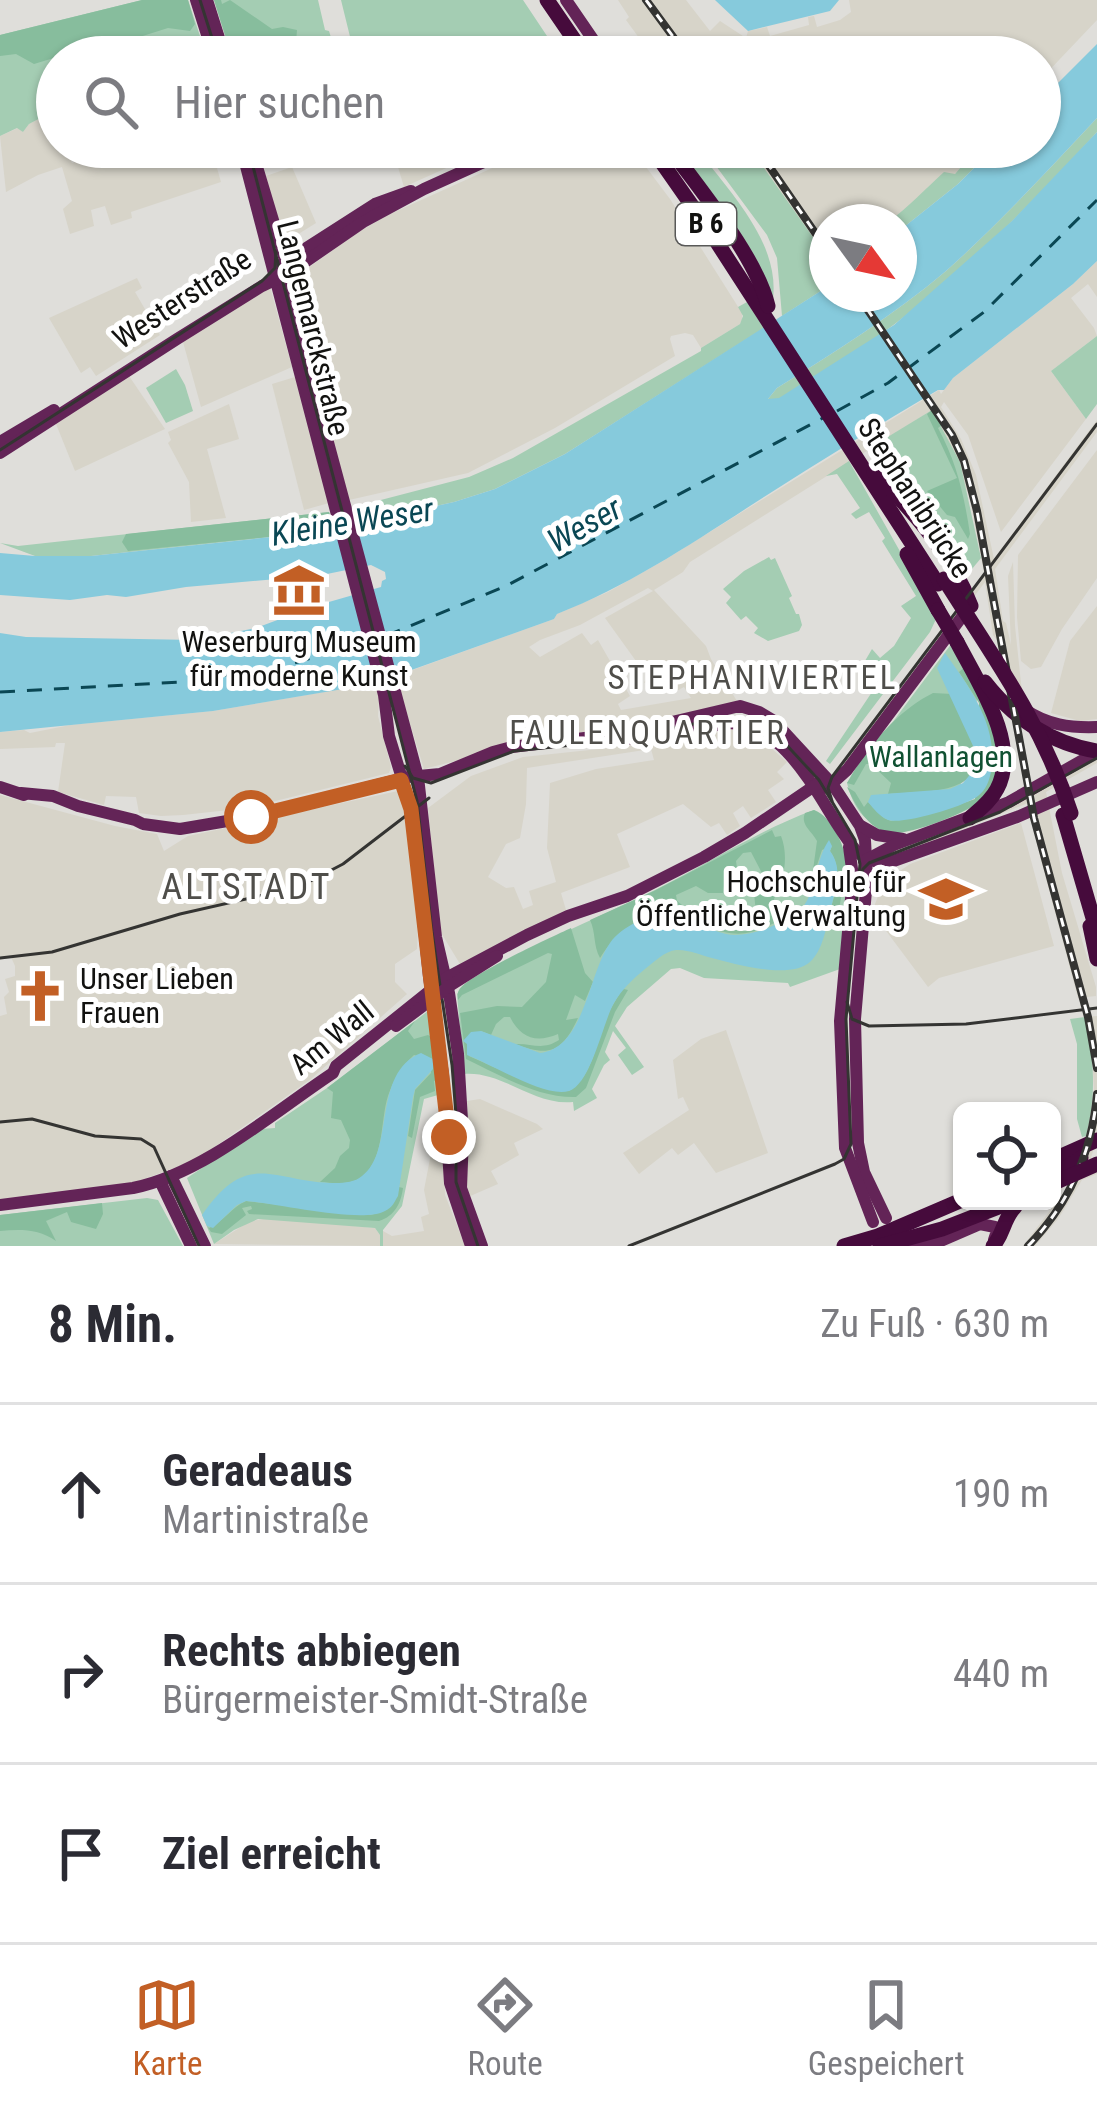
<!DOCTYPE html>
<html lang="de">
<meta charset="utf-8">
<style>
:root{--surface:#fff;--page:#f7f7f7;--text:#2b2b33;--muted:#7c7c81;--line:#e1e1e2;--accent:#c25f25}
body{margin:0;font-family:"Roboto Condensed",sans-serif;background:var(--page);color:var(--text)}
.controls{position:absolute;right:36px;bottom:36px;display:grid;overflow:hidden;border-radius:18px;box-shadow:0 3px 9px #0004}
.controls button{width:108px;height:108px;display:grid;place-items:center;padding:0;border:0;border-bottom:3px solid var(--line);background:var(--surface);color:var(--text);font:60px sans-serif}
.compass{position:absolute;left:809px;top:204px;width:108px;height:108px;border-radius:50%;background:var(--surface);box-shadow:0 3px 9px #0004;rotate:123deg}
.stop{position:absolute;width:36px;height:36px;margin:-27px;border:9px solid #c25f25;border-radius:50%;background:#fff}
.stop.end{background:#c25f25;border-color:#fff;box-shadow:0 3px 12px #0008}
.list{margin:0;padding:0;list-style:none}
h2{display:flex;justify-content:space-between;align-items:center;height:156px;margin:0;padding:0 48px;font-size:51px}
h2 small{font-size:39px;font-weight:400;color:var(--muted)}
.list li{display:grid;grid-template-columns:78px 1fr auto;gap:36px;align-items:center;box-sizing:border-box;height:180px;padding:0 48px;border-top:3px solid var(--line)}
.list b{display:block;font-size:45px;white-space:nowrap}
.list p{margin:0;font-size:39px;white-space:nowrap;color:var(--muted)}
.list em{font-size:39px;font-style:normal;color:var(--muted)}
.icon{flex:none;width:66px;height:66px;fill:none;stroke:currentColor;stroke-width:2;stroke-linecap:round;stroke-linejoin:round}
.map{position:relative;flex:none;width:1097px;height:1246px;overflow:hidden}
.search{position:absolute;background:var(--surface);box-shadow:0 3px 9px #0004;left:36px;right:36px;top:36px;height:132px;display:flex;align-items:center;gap:30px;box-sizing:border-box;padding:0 42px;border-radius:66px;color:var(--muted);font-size:45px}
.sheet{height:696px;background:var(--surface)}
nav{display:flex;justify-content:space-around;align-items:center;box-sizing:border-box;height:168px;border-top:3px solid var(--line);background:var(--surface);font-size:33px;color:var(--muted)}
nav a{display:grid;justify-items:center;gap:6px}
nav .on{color:var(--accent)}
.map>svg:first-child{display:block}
</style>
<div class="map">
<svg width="1097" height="1246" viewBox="0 0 1097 1246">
<rect width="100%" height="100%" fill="#dfdeda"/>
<!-- built -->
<g fill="#d7d4c9" fill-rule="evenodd">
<polygon points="618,0 686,0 710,31 720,21 746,38 748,31 767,27 770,36 809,25 808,17 814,16 817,27 840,20 851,12 849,0 1097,0 1097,20 1040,80 1040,57 653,57 626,20 629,17"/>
<polygon points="48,114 57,124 57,147 65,147 72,163 86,158 83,147 211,147 221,182 131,212 132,218 111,225 105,206 91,210 94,226 70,234 63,209 72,201 62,167 38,175 6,192 0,136 18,128 23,132 29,124"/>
<polygon points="392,147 493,147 404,187"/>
<polygon points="539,147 631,147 670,199 742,313 742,320 740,324 701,348 693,335 685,333 671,336 670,339 675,356 555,428 468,473 349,500 334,445 298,284 301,273 357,233 388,215"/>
<polygon points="743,147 978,147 954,175 924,191 917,201 888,222 827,222 827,259"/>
<polygon points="292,167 316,223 284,243 266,176"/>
<path d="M1097,261v36l-9,-13 -17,14 23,30 3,8 -46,35 35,48 -85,113 -33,-97 -24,-33 -3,5 20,32 15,36 18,84 103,-139v12l-102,137 8,52 3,2 5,22 -3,-69 5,-14 2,64 6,57 9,46 -18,-11 -15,-78 -4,-5 -8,-53 -139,186 -6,-4 144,-191 -15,-78 -37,-85 -242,152 -7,10 -29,18 52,56 5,13 26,42 -97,24 -134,17 -43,17 -39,10 -24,-78 -21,6 -1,19 13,51 -2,6 -142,35 -64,7 -22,1 -22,-3 -3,-16 -30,-1 -2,9 -46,-13 7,-49h-9l-1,4 -55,2v-17l24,-2 6,3 40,-8 143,-14 152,-26 42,-13 147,-53 3,-5 51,-22 55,-31 276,-171 2,4 12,-16 120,-94zM648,588l5,3 -48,27 31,43 13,11 -5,11 17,-7 10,18 13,-7 7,11 -70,12 -3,-6 12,-8 -32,-56 -7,5 -9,-12 -42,24 -11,-10 11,-7 40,-15z"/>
<polygon points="137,278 142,288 135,292 160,335 96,376 90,367 81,373 49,318"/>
<polygon points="270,287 292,367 201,407 183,342"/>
<polygon points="129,376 165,429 75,471 56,424"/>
<polygon points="295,377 329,503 304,510 272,384"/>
<polygon points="229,404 239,439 207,449 226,518 191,522 189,482 168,443 171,440 168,432"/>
<polygon points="1097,450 1097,578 1062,629 1041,667 1031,669 1021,661 1017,617 1018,555"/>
<polygon points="1097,606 1097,719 1080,721 1051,713 1070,641"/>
<path d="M730,727l40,20 17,15 -10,10 7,7 -16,11 8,12 -25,16 -8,-12 -10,7 7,13 -13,9 -8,-12 -8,4 -28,-23 -66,30 13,33 -69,26 5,17 -106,54 -20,-33 -12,-123 43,-32 52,-19 86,-9zM651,749l3,11 -58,9 -46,14 -3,65 9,34 -27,9 4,14 -10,4 -9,-22 -8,1 -18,-11 18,-33 14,-6 6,-34 1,-36z"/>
<polygon points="1097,755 1097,763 1046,792 1062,873 1096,987 1096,996 1078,998 1041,860 1028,803 886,860 885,852"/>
<polygon points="398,791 410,830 418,925 417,949 395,964 395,982 407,994 311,1079 196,1160 133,1183 0,1201 0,1016 7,1014 4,997 9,992 5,979 15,976 15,966 11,957 0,960 0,795 115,826 157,834 164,851 188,836"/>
<polygon points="1021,823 1054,946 939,978 928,987 872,912 880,891 891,877 910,864"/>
<polygon points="1097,1016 1097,1139 1089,1164 1097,1162 1097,1174 1082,1180 1058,1219 1035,1246 1023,1246 1065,1191 1081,1154 1091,1119 1094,1092 1092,1052 1085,1017"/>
<polygon points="726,1030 768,1153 716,1173 694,1143 678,1155 672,1148 639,1174 623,1153 689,1110 683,1097 678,1099 673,1060 701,1039"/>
<polygon points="480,1099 537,1124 543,1129 514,1143 519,1155 491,1171 498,1184 468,1197 465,1160 469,1141 467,1101"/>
<polygon points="443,1139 445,1195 465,1246 383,1246 383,1231 392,1236 424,1231 421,1217 429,1214 424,1190 433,1143"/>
<polygon points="270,1218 375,1228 380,1235 380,1246 214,1244 250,1221"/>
</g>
<!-- green -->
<g fill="#a4cdb3">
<polygon points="142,0 188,0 207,57 57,57 57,124 48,114 29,124 23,132 17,128 0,136 0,35"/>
<polygon points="214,0 318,0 325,30 329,31 337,57 257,57 256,45 230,51"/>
<polygon points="341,0 523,0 561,57 552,57 523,43 496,57 489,54 478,54 475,57 355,57"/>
<path d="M1097,118v14c-61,68 -129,136 -201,191 -36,28 -78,51 -117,76h-11l9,-11c58,-36 117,-73 169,-117 54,-48 102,-101 151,-153z"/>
<path d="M673,147h23c32,44 84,94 77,152z"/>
<polygon points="702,147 737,147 750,162 752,159 743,147 749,147 827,257 827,287 782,316 777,258 767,235"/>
<path d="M978,147h17l-37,37 -59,47v-9h-11c21,-15 37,-33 56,-50l11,2z"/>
<polygon points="747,302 764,328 565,454 495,489 454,502 319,532 91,556 35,556 0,543 18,546 329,512 333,522 356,517 354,507 469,477 513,458 701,351 701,348 740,324 743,316 738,307"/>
<polygon points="1097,336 1097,404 1086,419 1051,371"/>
<polygon points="176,369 185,385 193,411 166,423 146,388"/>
<polygon points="932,410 960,462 981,558 972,569 961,572 868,449"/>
<polygon points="849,461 937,617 930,632 830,764 826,761 874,689 872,680 863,674 862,666 872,649 880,658 894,646 911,618 901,606 916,596 882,541 885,538 869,512 856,519 851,514 860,508 837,474 826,476"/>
<polygon points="769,557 771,560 775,558 792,596 789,598 796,614 799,614 802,625 799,631 768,641 754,633 758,628 746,616 741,620 726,603 731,597 723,589 744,571"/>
<path d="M952,643l27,46 -24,126c-46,16 -93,30 -108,-32z"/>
<path d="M814,810c10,4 13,9 19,19 26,44 12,92 7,140l-50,18 -2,-4 -84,-5 -24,-10 -9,1 -44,38 -12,19 29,41 -12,8 -14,-20 8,-7 -13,-17 -8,21 5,8 -6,5 -12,24 5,9 -23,13 -1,-9c-39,4 -70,-31 -109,-28l-7,-80 9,-11c62,-36 127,-63 191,-94 52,-26 102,-59 157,-79z"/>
<polygon points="428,1011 440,1090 438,1095 424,1099 402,1206 383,1230 383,1246 380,1246 380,1235 375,1228 258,1219 234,1230 214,1244 187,1178 260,1129 275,1128 275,1123 327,1088"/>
<path d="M1085,1017c9,41 12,78 1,119l-4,1 -5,-18v-75l-7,-25z"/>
<polygon points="147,1198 158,1200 183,1246 0,1246 0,1215"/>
</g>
<!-- forest -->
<g fill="#87bd9d">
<polygon points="142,0 188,0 195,24 190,31 168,28 111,46 93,57 57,57 34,64 16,54 0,56 0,35"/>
<polygon points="214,0 221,0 222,4 230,0 272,29 283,27 297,30 296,43 289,57 260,57 256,45 230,51"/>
<path d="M932,410l10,15 -4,3c19,35 26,67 32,106l-2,5 -13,-22 -8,-2 -20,-24 30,-13 -30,-64z"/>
<polygon points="329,512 334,529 319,532 128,551 122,542 126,534"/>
<path d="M966,666c19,36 41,74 29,115 -2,8 -10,18 -17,22 -14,11 -71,33 -88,30 -22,-4 -34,-27 -43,-46l8,5 9,15 4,-5 16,16 7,3 45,-9 39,-13 4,-96 -20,-31z"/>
<path d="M933,693l19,1c5,19 16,35 22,53 16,50 -58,44 -86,47l3,-11 -20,-19h-5l-12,21 -7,-2c19,-35 50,-72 86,-90z"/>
<path d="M814,810c21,9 30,37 35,59l-3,2 -9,49 -11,10c3,-25 21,-55 4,-79l2,-5 -10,4 -7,21 -2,-1 4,-29c-5,-10 -17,-16 -12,-28z"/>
<path d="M772,830l3,7 6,-1c8,20 3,45 -7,63l1,5 10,3 7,7c-34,17 -47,27 -85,13l7,-2 10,2 11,-6 16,-2 5,-6 -3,-30 8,-2 3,-4 -13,-25 -8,1 -7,8 1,7 -12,11 -2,14h-15l-12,-7 -20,9 1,6 9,7v9c-41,-6 -65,8 -86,41 -7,-13 -4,-25 -10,-38l64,-29z"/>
<path d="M571,928l14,45 8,9 -8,19 -10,-6 -9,25 12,-2c-16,35 -29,39 -63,26 17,-1 27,7 44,-4l-1,-6c-21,9 -37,5 -48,-17h-6l-8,7 -5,11 -10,-4 -14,12 2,13 52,23 48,12c24,-15 27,-49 37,-73 4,-9 10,-18 15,-27l3,-2 4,1 -13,22 -29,76 -10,9c-39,1 -76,-22 -110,-38l-6,-46 37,-7 25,1 24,-25 6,-28 -4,-1 -86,42 -4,5c0,-4 -1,-7 1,-10 7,-14 93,-53 112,-62z"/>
<path d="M415,1021l-7,10 6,8 14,-4 6,4 5,40 -5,2 1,10 -15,6 -8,41 -4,-2 7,-46 16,-17 -1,-14 -16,-4c-12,11 -21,26 -26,41 -8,24 -3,68 -29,83 -11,6 -28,4 -39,3l15,-14 5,-12 9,-8 1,-8 -9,-20 -10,-2 2,-26 -6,-4z"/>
<path d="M399,1187l4,1c-2,15 -8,28 -24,33l-130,-7 -2,-3 5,-2 -1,-3 -9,2 4,7 -24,19 -11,-2 -4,-6 2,2c15,-7 23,-21 37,-27l125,14c17,-5 25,-10 28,-28z"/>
<path d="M102,1203l1,11 -7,15 -25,-7 -4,-10 -21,9 10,20c-17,-12 -35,-12 -56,-10v-16z"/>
</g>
<!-- water -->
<g fill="#86cadc">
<polygon points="715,0 839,0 830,11 748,31"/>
<path d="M1097,44v74c-49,52 -97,105 -151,153 -52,44 -111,81 -169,117l-9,11 11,-1 115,-73 118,-104 85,-89v129l-24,23 -120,94 -9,12h-6c-63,37 -126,76 -188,116 -62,40 -124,81 -193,108l-3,5 -165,59 -40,10 -136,23 -213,21v-99l26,4 169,3 61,-12 59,-22 66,-19 1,-6 4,-2 -1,-7 -14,-7 -49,10 -136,12 -60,10 -19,-2 -37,5 -70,-5v-42l35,3h56l228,-24 135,-30 41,-13 70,-35 262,-167v7h72v-63l59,-47 37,-37h45v-46z"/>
<path d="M945,653c25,35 54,73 46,119 -2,9 -5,18 -13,24 -12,10 -75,29 -90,24 -8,-3 -15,-12 -20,-18l3,-7 79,-6 13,-6 10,-12 1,-23 -37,-80z"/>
<path d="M829,840l3,6 -2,5c14,19 5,39 0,61 -4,16 -7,38 -20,50 -20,18 -75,2 -98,-4 -11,-3 -25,-9 -36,-8 -11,1 -22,12 -31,19 -12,10 -23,20 -31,34 -11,19 -23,81 -45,88 -25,7 -77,-27 -102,-36v-11l-4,-3 8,-9 10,-1 59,22c45,-5 48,-79 70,-110 15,-21 49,-33 74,-27 15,5 27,15 42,18 22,5 61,-11 76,-26 14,-15 13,-48 27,-68z"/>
<path d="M421,1053l12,6v10l-18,20 -2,8 -15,99c-5,8 -5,11 -13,15 -23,13 -109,-8 -139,-10l-9,4 -24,23 -6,-2 -5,-11c47,-68 71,-32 134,-32 9,0 19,-1 26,-7 34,-25 9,-103 59,-123z"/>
</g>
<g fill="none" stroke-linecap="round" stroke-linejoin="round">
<!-- ferry -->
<g stroke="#0a4754" stroke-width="3" stroke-dasharray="15 12" stroke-linecap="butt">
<polyline points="837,411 888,383 984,312 1097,200"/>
<polyline points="386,636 506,586 823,418"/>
<polyline points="0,692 182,682 288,665 365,642"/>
</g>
<!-- major -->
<g stroke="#632457" stroke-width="12">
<polyline points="196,0 214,57"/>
<polyline points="207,0 225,57"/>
<polyline points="566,0 605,57"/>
<polyline points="241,147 384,695 389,736 412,811 429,977 443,1074 450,1183 471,1246"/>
<polyline points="251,147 288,270 304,353 418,777 436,937 449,993 458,1054 463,1136 461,1188 482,1246"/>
<polyline points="283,263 375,204 411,191"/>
<polyline points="0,442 54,410"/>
<polyline points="0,453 177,339 262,286 289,273 363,222 424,189 517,147"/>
<path d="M1024,709c23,16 46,19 73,18"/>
<path d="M629,739l100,-16c64,1 93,88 128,129l10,7 18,5 132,-47 80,-35"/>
<polyline points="0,787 24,795"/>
<polyline points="827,788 847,770 970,606"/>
<polyline points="21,793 53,796 78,806 135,820 143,824 180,829 251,817 408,777 440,774 493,752 512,747 625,733 740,706 759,712 774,721 833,785 860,826 865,840 867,879 855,1019 858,1143 864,1172 886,1218"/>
<polyline points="861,826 877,835 903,839"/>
<polyline points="849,847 853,876 840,1021 845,1148 873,1222"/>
<polyline points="864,861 894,845 1009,802 1097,752"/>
<polyline points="171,1176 205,1246"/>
<polyline points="160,1181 191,1246"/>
<path d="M0,1205l133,-17c70,-14 141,-76 200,-115l3,-7 110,-88 81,-43 41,-19 59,-20 77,-39 41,-24 81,-55"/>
<polyline points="912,1246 943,1240 980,1224 995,1227 997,1231 994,1240"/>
</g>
<!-- highway -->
<g stroke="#460b3c" stroke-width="15">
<polyline points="547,0 586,57"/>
<polyline points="651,147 709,230 938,584"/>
<path d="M669,147c31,43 87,109 99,159"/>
<path d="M874,472c40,40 77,81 97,134"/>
<polyline points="907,554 938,610"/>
<path d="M957,642c20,39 64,103 40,147 -6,12 -18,21 -27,29"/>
<path d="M985,682c28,36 67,62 112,69"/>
<polyline points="1063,815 1097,932"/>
<polyline points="1090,926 1097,959"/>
<polyline points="1052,1160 1097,1140"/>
<polyline points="1052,1177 1081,1158"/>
<polyline points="844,1246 878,1236 962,1200"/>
<polyline points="880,1246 942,1229 1014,1201"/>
<path d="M993,1246c11,-12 10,-27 22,-39"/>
</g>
<!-- tram -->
<g stroke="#343432" stroke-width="3">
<polyline points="200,0 218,57"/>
<polyline points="248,147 417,801 432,932 452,1065 456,1115 456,1182 478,1246"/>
<polyline points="0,450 262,281 275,268 276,252"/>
<polyline points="405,766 413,778 431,783 514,751 611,741 727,717 747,719 781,739 819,780 855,840 860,864 846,1019 851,1144 844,1159 835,1164 629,1246"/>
<polyline points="832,801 828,788 832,777 1097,424"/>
<polyline points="859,881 863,869 869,863 1000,812 1097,758"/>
<polyline points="0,958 52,952 180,914 299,887 343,864 429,798"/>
<polyline points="847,1002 852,1019 869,1026 966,1024 1097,1008"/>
<polyline points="0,1122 32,1119 95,1136 141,1139 154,1147 199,1246"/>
</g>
<!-- rail casing -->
<g stroke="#343432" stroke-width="8">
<g id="rail">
<polyline points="646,0 688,57"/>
<polyline points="756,147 827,250"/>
<polyline points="857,294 952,435 964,461 977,511 1034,818 1088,1017 1097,1068"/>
<path d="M1028,1246c41,-42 64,-94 69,-152"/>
</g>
</g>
<!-- rail -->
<use href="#rail" stroke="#fff" stroke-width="3" stroke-dasharray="9" stroke-linecap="butt"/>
<!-- major-bridge -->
<polyline stroke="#632457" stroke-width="12" points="396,1026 451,985 497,956"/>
<!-- highway-bridge -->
<g stroke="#460b3c" stroke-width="15">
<path d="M944,579c51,81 97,142 127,234"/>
<polyline points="938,610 957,642"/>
<polyline points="1052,1184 1097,1164"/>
</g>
</g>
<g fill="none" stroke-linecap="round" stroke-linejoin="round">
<!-- route -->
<polyline stroke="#c25f25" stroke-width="15" points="251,817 401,780 411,809 449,1137"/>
</g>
<!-- icons -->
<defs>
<g id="museum-bare" transform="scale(4.14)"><path d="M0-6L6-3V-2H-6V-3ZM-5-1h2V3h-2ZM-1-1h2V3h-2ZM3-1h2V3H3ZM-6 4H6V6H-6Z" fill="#c25f25" stroke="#fff" stroke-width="2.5" paint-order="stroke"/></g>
<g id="university-bare" transform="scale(4.14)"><path d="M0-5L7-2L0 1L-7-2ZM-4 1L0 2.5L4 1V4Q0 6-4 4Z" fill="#c25f25" stroke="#fff" stroke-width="2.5" paint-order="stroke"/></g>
<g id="church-bare" transform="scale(4.14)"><path d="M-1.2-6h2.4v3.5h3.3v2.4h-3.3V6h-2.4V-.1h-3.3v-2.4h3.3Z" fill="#c25f25" stroke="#fff" stroke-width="2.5" paint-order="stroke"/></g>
</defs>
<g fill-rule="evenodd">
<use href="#museum-bare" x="299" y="590"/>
<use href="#university-bare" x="946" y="899"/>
<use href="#church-bare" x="40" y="996"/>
</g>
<g text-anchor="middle" stroke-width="10" stroke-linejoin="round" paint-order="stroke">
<!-- shield labels -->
<rect fill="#fff" stroke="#595958" stroke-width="3" x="676" y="203" width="60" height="42" rx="9"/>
<g font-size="27" font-weight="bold" fill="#121210">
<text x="706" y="233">B 6</text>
</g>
<!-- street labels -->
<g font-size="30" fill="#121210" stroke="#fff">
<text transform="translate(182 299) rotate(-33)" y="10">Westerstraße</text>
<text transform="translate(313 328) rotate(76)" y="10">Langemarckstraße</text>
<text transform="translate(915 498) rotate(57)" y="10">Stephanibrücke</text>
<text transform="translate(332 1038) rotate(-39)" y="10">Am Wall</text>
</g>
<!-- poi labels -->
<g font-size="30" fill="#121210" stroke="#fff">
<text x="299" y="652">Weserburg Museum<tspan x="299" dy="34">für moderne Kunst</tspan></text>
<text x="906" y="892" text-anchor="end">Hochschule für<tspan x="906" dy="34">Öffentliche Verwaltung</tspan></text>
<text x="80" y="989" text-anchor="start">Unser Lieben<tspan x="80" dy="34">Frauen</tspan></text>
</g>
<!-- park labels -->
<g font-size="30" fill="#105132" stroke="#fff">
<text x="941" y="767">Wallanlagen</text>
</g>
<!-- water labels -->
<g font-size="33" font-style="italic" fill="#0a4754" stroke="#fff">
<text transform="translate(352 521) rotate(-9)" y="12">Kleine Weser</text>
<text transform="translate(584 524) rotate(-29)" y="12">Weser</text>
</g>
<!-- neighbourhood labels -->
<g font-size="33" letter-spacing="3" fill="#4f4e4a" stroke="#fff">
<text x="753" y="689">STEPHANIVIERTEL</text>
<text x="648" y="744">FAULENQUARTIER</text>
</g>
<!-- quarter labels -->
<g font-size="36" letter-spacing="3" fill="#4f4e4a" stroke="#fff">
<text x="247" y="899">ALTSTADT</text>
</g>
</g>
</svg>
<div class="controls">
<button><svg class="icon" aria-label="locate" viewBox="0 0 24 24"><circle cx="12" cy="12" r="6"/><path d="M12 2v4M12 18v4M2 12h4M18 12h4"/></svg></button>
</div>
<svg class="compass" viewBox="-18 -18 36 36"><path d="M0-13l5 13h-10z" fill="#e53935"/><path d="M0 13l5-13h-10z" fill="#7c7c81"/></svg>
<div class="stop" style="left:251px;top:817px"></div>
<div class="stop end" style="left:449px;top:1137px"></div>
<div class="search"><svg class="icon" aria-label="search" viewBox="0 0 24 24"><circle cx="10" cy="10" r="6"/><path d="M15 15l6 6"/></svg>Hier suchen</div>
</div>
<section class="sheet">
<h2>8 Min.<small>Zu Fuß · 630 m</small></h2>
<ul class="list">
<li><svg class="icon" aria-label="ahead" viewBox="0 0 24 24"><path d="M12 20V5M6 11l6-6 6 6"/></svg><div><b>Geradeaus</b><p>Martinistraße</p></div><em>190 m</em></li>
<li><svg class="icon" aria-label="right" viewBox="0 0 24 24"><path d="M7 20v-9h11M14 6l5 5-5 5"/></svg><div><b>Rechts abbiegen</b><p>Bürgermeister-Smidt-Straße</p></div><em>440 m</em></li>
<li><svg class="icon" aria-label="arrive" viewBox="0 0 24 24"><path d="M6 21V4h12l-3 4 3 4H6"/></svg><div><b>Ziel erreicht</b></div></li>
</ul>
</section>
<nav>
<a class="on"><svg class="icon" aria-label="map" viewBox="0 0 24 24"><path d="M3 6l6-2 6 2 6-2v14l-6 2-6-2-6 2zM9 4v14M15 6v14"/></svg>Karte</a>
<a><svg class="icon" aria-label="directions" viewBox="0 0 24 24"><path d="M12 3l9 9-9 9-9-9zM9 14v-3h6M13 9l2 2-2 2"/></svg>Route</a>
<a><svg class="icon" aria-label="saved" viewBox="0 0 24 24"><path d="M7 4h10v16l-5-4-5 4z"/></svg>Gespeichert</a>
</nav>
